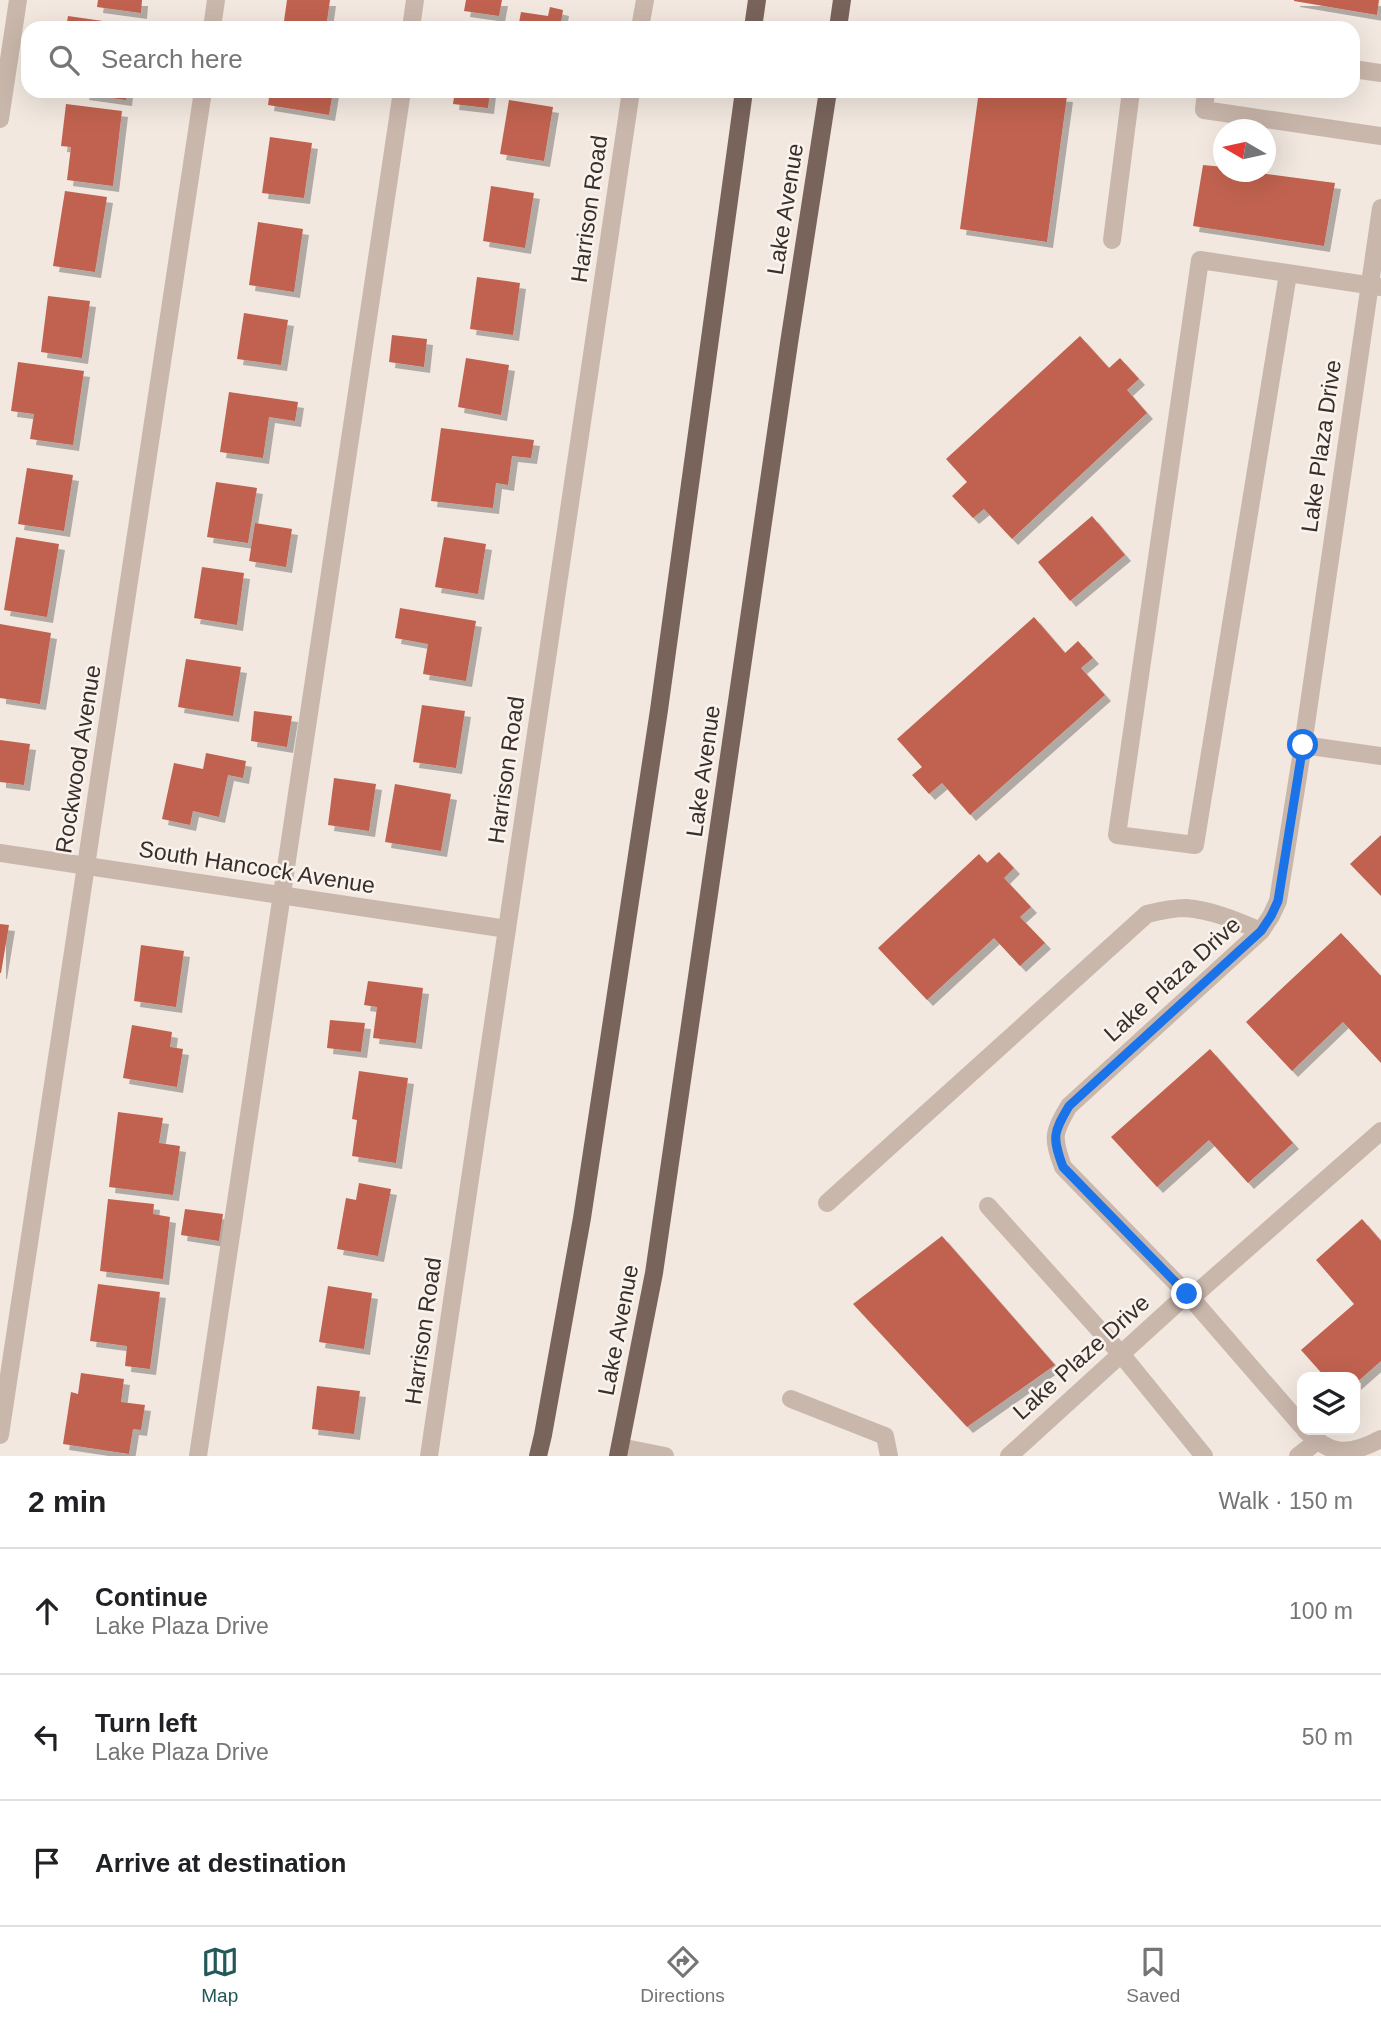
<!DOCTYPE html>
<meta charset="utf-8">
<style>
:root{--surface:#fff;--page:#f6f6f6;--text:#202124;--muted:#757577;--line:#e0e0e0;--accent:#215858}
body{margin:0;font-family:Arial,sans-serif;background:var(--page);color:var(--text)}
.controls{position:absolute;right:21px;bottom:21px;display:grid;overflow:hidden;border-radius:14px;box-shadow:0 7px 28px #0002}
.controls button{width:63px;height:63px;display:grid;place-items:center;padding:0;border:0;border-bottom:2px solid var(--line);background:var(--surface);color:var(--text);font:35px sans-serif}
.compass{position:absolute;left:1213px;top:119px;width:63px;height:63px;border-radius:50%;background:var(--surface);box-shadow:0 7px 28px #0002;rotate:279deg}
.stop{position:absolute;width:21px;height:21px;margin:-16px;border:5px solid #1a73e8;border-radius:50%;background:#fff}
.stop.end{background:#1a73e8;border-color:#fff;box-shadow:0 2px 7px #0008}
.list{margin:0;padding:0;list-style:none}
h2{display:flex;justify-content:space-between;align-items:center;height:91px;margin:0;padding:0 28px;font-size:30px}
h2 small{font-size:23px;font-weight:400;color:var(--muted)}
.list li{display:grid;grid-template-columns:46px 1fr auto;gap:21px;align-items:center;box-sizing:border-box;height:126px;padding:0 28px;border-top:2px solid var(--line)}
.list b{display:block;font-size:26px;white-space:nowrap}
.list p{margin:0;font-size:23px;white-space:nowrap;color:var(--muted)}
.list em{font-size:23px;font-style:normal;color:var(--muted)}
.icon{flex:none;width:38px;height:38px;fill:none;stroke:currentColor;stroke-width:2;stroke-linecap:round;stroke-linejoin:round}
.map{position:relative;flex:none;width:1381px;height:1456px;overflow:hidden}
.search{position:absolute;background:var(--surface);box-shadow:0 7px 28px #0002;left:21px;right:21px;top:21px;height:77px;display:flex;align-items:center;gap:18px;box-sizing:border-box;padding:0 24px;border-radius:21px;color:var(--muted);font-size:26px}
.sheet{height:469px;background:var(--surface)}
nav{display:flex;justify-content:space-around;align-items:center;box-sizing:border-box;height:98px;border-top:2px solid var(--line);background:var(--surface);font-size:19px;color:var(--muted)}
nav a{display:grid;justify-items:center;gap:4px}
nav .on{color:var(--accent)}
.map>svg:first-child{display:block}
</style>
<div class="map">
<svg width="1381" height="1456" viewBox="0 0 1381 1456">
<defs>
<filter id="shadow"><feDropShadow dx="6" dy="6" stdDeviation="0" flood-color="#0004"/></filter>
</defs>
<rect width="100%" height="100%" fill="#f2e8e0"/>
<!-- building -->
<g fill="#c0624f" filter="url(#shadow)">
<polygon points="98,0 142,0 141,13 97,7"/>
<polygon points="287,0 330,0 326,28 283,28"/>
<polygon points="466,0 502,0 499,16 464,11"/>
<polygon points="1294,0 1379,0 1377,15 1294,1"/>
<polygon points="550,7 563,10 560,28 518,28 521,12 548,16"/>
<polygon points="68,16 138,26 138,28 66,28"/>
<polygon points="84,91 127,91 126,100 83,94"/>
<polygon points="270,91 333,91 329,115 268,105"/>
<polygon points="455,91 490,91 488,108 453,104"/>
<polygon points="979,91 1039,91 1039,94 1067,96 1047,242 960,229"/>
<polygon points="509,100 553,107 544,161 500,154"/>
<polygon points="66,104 122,111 113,186 67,180 71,147 61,146"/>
<polygon points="270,137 312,143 304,198 262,193"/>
<polygon points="1203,165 1224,167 1224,172 1252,172 1335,183 1324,246 1193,226"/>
<polygon points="491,186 534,193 525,248 483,241"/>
<polygon points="65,191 107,197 95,272 53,266"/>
<polygon points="258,222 303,229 294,292 249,285"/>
<polygon points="477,277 520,283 513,335 470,329"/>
<polygon points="48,296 90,301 82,358 41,352"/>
<polygon points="244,313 288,320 281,365 237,359"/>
<polygon points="392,335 427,339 424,367 389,362"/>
<polygon points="1080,336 1109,368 1120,358 1139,379 1127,390 1147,413 1012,539 984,509 973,518 952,496 967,482 946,459"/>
<polygon points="466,358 509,365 501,415 458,407"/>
<polygon points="18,362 84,371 73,445 30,439 34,414 11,411"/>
<polygon points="229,392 298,402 295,421 269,417 263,458 220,452"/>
<polygon points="441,428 534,440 531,458 512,456 508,485 496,483 493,508 431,501"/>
<polygon points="27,468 73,475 64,531 18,524"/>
<polygon points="216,482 257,488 248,543 207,537"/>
<polygon points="1092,516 1125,555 1070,601 1038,562"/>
<polygon points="255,523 292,529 286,567 249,561"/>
<polygon points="16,537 59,544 47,617 4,610"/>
<polygon points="444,537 486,544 478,594 435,587"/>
<polygon points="202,567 244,573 237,625 194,618"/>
<polygon points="400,608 476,621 466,681 423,674 428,644 395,638"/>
<polygon points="1034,617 1065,653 1078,641 1093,658 1081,668 1105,695 970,815 942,783 929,794 912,775 922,767 897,739"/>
<polygon points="0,624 51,633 40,704 0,698"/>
<polygon points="186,659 241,667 233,716 178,707"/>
<polygon points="422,705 465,711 456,768 413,762"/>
<polygon points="254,711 292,716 287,747 251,741"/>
<polygon points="0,740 30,744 24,785 0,782"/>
<polygon points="206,753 246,761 243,778 228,775 219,817 193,811 190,825 162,819 174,763 203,769"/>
<polygon points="334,778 376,784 369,831 328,825"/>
<polygon points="395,784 451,794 441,851 385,842"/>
<polygon points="1381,835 1381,896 1350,864"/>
<polygon points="999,852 1014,868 1004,878 1031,907 1020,917 1045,943 1020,966 994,938 927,1000 878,948 979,854 987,863"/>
<polygon points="0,924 9,925 1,973 0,973"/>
<polygon points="1341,933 1381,976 1381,1063 1343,1022 1292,1071 1246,1022"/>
<polygon points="141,945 184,951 176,1007 134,1001"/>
<polygon points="368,981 423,988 416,1043 373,1038 377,1007 364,1005"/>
<polygon points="330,1020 365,1023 361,1052 327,1048"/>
<polygon points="132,1025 172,1032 170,1047 183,1049 177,1087 123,1078"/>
<polygon points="1210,1049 1293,1143 1248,1183 1209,1140 1157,1187 1111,1137"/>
<polygon points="359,1071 408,1078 396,1163 352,1156 357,1120 352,1119"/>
<polygon points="118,1112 163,1118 159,1143 180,1146 173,1195 109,1187"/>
<polygon points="359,1183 391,1189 378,1256 337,1249 346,1198 356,1200"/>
<polygon points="108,1199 154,1204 153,1214 170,1217 163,1279 100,1271"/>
<polygon points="185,1209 223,1214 219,1241 181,1235"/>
<polygon points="1362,1219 1381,1241 1381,1361 1355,1384 1355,1377 1325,1377 1301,1350 1354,1304 1316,1260"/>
<polygon points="942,1236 1055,1365 967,1427 853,1304"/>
<polygon points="98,1284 160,1292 150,1369 125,1366 127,1346 90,1341"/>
<polygon points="328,1286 372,1293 364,1349 319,1342"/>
<polygon points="81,1373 124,1379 121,1402 145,1405 141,1430 133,1429 129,1454 63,1444 71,1392 78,1394"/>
<polygon points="317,1386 360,1391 354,1434 312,1429"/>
</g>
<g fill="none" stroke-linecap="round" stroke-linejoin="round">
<!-- service -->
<g stroke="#cab7ac" stroke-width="18">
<polyline points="411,28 415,0"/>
<polyline points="1353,69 1381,73"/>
<polyline points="1206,91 1204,110 1381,136"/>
<polyline points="0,119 18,0"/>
<polyline points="1112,240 1131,91"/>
<polyline points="1288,274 1195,845 1117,835 1200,260 1381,287"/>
<polyline points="1303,745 1381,756"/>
<path d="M827,1203l320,-289c12,-3 26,-6 39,-6 26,2 51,13 75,23"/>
<polyline points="988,1206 1121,1354 1204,1456"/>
<polyline points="1191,1298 1381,1131"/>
<polyline points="791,1399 885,1436 889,1456"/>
<polyline points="198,1456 402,91"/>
<polyline points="1298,1456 1316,1442"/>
</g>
<!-- minor -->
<g stroke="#cab7ac" stroke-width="18">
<polyline points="212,28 216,0"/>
<polyline points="640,28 645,0"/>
<polyline points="0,853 507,929"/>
<path d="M1302,1426l-111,-128 -128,-131c-11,-30 -10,-34 6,-61l192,-175 10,-15 7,-15 25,-156 78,-537"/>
<path d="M1305,1430c26,26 44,26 76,9"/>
<polyline points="0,1435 203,91"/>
<polyline points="620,1447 665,1456"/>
<polyline points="429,1456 631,91"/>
<polyline points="1009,1456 1187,1294"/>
</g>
<!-- primary -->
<g stroke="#79645c" stroke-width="18">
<polyline points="753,28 757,0"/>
<polyline points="838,28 842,0"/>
<polyline points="538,1456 543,1435 582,1218 659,710 744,91"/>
<polyline points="618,1456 654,1273 789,343 828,91"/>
</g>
</g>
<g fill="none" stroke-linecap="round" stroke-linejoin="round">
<!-- route -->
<path stroke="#1a73e8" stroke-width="9" d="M1187,1294l-124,-127c-11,-30 -10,-34 6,-61l192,-175 10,-15 7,-15 25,-156"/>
</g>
<g text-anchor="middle" stroke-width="5" stroke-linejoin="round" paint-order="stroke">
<!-- street labels -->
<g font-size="23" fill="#382e2a" stroke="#faf2ec">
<text transform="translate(589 209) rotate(-82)" y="8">Harrison Road</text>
<text transform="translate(785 209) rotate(-81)" y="8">Lake Avenue</text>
<text transform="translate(1321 446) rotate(-82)" y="8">Lake Plaza Drive</text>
<text transform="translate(78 759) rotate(-81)" y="8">Rockwood Avenue</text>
<text transform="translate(506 770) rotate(-82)" y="8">Harrison Road</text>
<text transform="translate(703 771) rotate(-82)" y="8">Lake Avenue</text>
<text transform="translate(257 867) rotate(9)" y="8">South Hancock Avenue</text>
<text transform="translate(1172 979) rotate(-42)" y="8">Lake Plaza Drive</text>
<text transform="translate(618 1330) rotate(-79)" y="8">Lake Avenue</text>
<text transform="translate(423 1331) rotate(-82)" y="8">Harrison Road</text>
<text transform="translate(1081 1357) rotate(-42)" y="8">Lake Plaze Drive</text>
</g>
</g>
</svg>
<div class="controls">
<button><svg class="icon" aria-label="layers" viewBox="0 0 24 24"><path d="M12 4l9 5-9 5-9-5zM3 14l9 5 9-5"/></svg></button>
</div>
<svg class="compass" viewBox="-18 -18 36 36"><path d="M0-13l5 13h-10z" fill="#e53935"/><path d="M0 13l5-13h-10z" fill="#757577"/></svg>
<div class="stop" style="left:1303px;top:745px"></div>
<div class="stop end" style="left:1187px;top:1294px"></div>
<div class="search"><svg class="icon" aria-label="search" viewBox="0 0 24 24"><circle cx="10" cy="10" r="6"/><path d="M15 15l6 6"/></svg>Search here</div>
</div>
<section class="sheet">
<h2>2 min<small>Walk · 150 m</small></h2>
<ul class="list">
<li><svg class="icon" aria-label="ahead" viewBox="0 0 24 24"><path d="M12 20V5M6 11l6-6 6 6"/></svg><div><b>Continue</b><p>Lake Plaza Drive</p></div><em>100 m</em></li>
<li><svg class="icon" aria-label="left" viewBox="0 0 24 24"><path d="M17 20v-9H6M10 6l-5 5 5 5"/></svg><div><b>Turn left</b><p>Lake Plaza Drive</p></div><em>50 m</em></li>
<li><svg class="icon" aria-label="arrive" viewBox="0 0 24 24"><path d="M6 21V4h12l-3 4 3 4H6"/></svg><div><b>Arrive at destination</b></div></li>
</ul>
</section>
<nav>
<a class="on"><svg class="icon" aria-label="map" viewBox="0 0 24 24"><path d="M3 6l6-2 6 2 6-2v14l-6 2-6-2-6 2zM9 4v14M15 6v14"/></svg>Map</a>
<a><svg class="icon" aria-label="directions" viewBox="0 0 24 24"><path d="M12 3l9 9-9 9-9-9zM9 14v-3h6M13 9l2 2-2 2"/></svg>Directions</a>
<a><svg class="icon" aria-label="saved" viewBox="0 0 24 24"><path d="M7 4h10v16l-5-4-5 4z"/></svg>Saved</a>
</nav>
